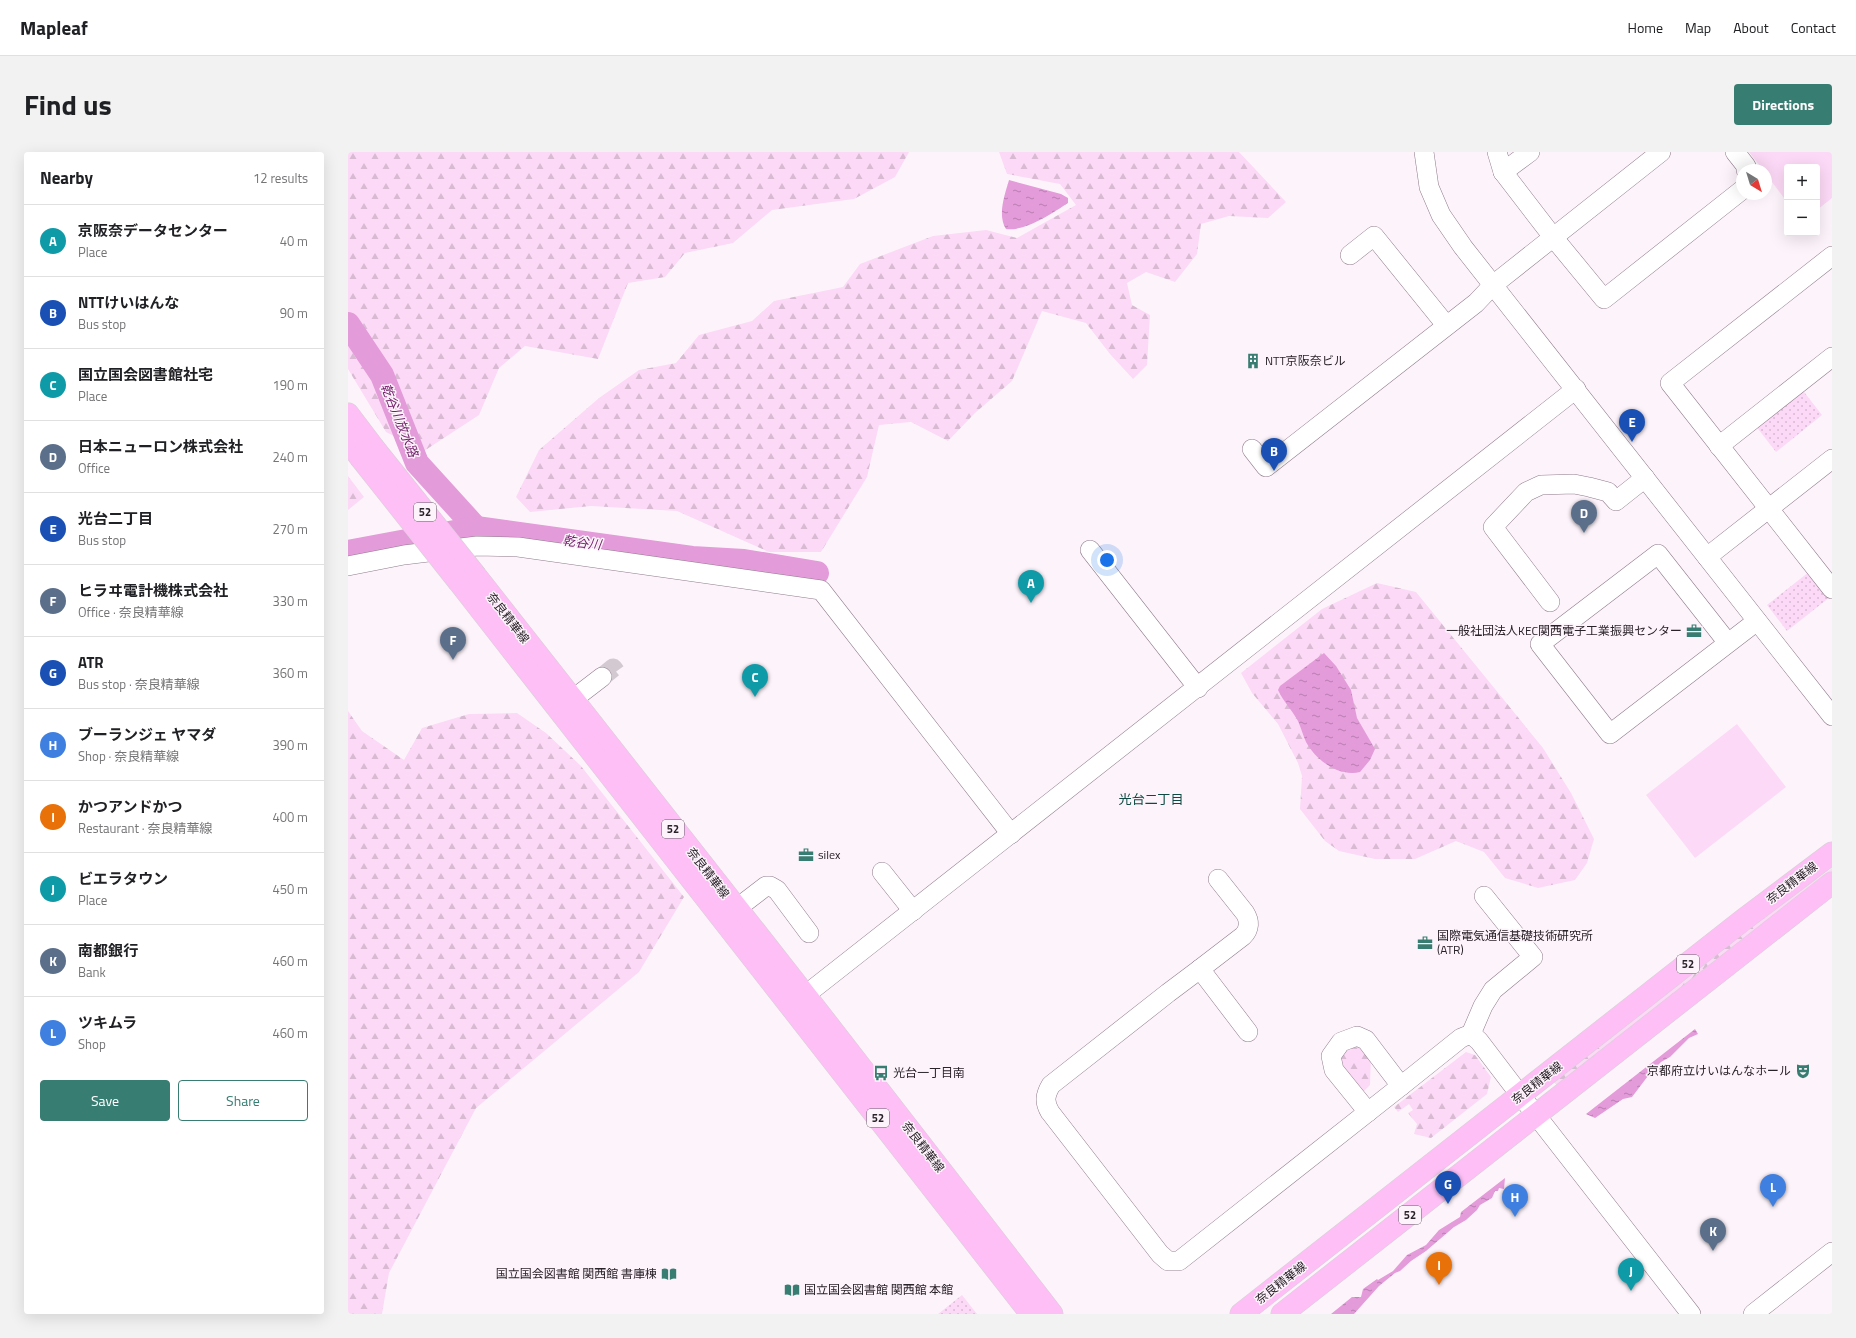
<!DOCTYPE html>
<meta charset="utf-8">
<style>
:root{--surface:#fff;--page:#f2f2f2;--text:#202124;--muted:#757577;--line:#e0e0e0;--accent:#387d72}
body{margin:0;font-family:"Titillium Web","Noto Sans JP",sans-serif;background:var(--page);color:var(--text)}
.controls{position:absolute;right:12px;top:12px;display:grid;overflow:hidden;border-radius:4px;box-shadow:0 4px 16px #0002}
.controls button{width:36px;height:36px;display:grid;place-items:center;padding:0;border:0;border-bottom:1px solid var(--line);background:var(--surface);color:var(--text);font:20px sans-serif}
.compass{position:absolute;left:1388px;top:12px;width:36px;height:36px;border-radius:50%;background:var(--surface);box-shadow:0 4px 16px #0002;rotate:142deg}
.you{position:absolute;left:759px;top:408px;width:14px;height:14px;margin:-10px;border:3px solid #fff;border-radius:50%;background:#1a73e8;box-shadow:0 0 0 6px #1a73e833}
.badge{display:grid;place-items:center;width:26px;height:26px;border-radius:50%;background:var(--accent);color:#fff;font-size:13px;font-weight:700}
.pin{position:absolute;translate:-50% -33px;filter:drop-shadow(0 1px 2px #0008)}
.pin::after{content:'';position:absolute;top:21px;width:14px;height:12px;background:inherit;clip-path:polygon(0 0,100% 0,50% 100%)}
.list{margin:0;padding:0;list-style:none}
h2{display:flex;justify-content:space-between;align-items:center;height:52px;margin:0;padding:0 16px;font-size:17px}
h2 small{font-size:13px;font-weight:400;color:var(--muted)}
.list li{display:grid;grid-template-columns:26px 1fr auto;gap:12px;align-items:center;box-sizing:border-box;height:72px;padding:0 16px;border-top:1px solid var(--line)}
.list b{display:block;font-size:15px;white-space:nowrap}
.list p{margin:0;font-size:13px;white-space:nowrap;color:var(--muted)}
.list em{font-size:13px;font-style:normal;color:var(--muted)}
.actions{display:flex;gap:8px;padding:12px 16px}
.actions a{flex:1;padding:9px 0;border:1px solid var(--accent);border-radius:4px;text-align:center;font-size:14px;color:var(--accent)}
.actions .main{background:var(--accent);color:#fff}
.map{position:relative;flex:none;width:1484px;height:1162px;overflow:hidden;border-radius:4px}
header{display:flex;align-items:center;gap:24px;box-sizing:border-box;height:56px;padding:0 20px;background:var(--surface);border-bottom:1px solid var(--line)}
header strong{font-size:19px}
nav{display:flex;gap:22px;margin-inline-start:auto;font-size:14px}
.intro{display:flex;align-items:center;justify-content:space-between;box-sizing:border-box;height:96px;padding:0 24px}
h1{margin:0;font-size:28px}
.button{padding:10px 18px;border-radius:4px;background:var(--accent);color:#fff;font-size:14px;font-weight:700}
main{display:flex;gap:24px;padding:0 24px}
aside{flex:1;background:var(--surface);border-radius:4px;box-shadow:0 4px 16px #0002}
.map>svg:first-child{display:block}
</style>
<header>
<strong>Mapleaf</strong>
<nav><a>Home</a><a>Map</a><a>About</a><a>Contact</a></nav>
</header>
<div class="intro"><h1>Find us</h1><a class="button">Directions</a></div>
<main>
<aside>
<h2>Nearby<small>12 results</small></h2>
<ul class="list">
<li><span class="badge" style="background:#0f9aa8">A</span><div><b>京阪奈データセンター</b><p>Place</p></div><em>40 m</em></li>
<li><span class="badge" style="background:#1a4fb4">B</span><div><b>NTTけいはんな</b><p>Bus stop</p></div><em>90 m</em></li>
<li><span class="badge" style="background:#0f9aa8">C</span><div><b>国立国会図書館社宅</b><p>Place</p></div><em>190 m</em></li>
<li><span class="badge" style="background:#5c6f8a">D</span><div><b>日本ニューロン株式会社</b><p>Office</p></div><em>240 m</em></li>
<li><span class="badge" style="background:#1a4fb4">E</span><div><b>光台二丁目</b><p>Bus stop</p></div><em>270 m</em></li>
<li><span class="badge" style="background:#5c6f8a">F</span><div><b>ヒラヰ電計機株式会社</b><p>Office · 奈良精華線</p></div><em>330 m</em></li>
<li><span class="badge" style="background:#1a4fb4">G</span><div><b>ATR</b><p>Bus stop · 奈良精華線</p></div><em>360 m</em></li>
<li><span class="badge" style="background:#3f7fe0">H</span><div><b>ブーランジェ ヤマダ</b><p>Shop · 奈良精華線</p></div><em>390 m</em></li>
<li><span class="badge" style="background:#e8710a">I</span><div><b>かつアンドかつ</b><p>Restaurant · 奈良精華線</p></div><em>400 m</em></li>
<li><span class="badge" style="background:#0f9aa8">J</span><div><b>ビエラタウン</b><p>Place</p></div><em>450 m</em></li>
<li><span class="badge" style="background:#5c6f8a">K</span><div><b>南都銀行</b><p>Bank</p></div><em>460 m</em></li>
<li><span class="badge" style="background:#3f7fe0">L</span><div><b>ツキムラ</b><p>Shop</p></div><em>460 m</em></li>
</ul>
<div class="actions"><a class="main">Save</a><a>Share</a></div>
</aside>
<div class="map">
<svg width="1484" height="1162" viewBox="0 0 1484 1162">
<defs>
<pattern id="grass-dots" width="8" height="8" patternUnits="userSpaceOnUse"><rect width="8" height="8" fill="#fcd9f6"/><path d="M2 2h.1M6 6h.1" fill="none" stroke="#d8bad3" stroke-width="1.8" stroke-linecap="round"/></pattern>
<pattern id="forest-firs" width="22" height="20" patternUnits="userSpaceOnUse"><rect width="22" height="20" fill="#fcd9f6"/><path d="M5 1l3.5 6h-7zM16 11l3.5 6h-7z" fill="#d8bad3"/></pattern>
<pattern id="water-ripples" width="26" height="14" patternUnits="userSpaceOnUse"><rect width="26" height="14" fill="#e39bd9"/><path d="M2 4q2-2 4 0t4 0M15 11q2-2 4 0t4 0" fill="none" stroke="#b87eb0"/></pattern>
</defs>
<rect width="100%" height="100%" fill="#fdf4fb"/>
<!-- grass -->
<g fill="url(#grass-dots)">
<polygon points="1453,236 1474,263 1428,300 1407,273"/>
<polygon points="1461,420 1482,445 1439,479 1419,453"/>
<polygon points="614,1143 629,1162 590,1162"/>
</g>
<!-- forest -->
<g fill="url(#forest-firs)">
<polygon points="0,0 561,0 547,25 506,47 424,58 385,91 337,101 317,125 280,131 250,207 177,194 151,216 131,263 76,299 38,280 0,217"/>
<polygon points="651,0 891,0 938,50 920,66 881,64 853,72 849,102 827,130 798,120 779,131 784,153 802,163 799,213 785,227 762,202 738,171 694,159 664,229 627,261 600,289 563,270 531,273 519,325 473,400 421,400 329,359 243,354 182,360 168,345 191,298 251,246 291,218 328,211 351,183 404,169 426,149 495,135 512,112 585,84 638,78 669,86 728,53 712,32 659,22"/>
<polygon points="0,324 16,345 0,358"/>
<polygon points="1029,431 1068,440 1195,596 1223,641 1246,687 1239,711 1227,728 1190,736 1157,726 1136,700 1108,689 1067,707 1027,707 991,699 977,689 952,657 954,624 950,611 930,572 904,541 893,521 974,457"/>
<polygon points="0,559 14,579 56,608 74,576 121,562 169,561 198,581 233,614 336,745 291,820 128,956 41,1121 34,1162 0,1162"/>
<polygon points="1484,716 1484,723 1211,936 1204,928 1442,741 1470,726"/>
<polygon points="1007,891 1023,903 1022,933 1016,939 1013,939 993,916 993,903"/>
<polygon points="1118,900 1127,903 1143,925 1139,942 1083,986 1066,982 1069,972 1060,961 1065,958 1061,952 1050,960 1046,955"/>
</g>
<!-- green -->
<g fill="#fcd9f6">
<polygon points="1401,0 1484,0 1484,46 1469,58 1469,15 1439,15 1439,50 1418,22 1418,18 1415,18"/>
<polygon points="1389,572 1438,635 1347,706 1298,643"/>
</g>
<!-- water -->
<g fill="url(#water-ripples)">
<path d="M661,28l52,14 7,4v5c-15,10 -44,29 -62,26 -9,-14 -1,-35 3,-49z"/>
<path d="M976,501l12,13 15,24 6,28 18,31 -5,11 -10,12c-22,5 -44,-12 -54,-30 -3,-7 -5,-14 -8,-21 -6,-11 -15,-20 -20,-31l2,-4z"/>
<polygon points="1347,877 1350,882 1341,886 1322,905 1313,910 1303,920 1284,945 1275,947 1247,966 1238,962"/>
<polygon points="1157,1026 1156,1037 1151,1036 1150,1039 1147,1039 1144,1046 1132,1053 1129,1058 1118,1068 1106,1075 1078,1099 1063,1109 1052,1119 1047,1121 1031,1134 1006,1162 983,1162 1004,1145 1013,1145 1015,1137 1029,1127 1030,1128 1045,1119 1059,1103 1078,1093 1091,1078 1112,1065 1113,1060"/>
</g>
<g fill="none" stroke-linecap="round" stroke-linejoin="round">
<!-- river -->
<g stroke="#e39bd9" stroke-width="24">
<polyline points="0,172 34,223 69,311 128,376"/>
<polyline points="0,400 128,376 344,406 396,409 469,421"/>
</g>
<!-- minor-tunnel -->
<polyline stroke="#d3cad1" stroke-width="19" stroke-dasharray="19 10" stroke-linecap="butt" points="254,525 265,516 270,523"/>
<!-- minor casing -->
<g stroke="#907b8c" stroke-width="20">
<g id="minor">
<polyline points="1076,0 1081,35 1093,63 1115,95 1484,564"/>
<polyline points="1149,0 1155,20 1205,85 1256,147 1394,38"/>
<polyline points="1387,0 1398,14 1398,18"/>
<polyline points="1155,20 1182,0"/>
<polyline points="1002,103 1026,84 1098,173"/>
<polyline points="1484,104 1322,231 1484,437"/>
<polyline points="1371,294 1484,205"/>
<polyline points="904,297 918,315 1128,151 1145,133 1313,0"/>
<polyline points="742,398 850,536"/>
<polyline points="1359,405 1484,307"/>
<polyline points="0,414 56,403 129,394 170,395 473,438 663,682"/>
<polyline points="1202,450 1145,375 1178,340 1193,333 1226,332 1241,335 1260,340 1268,349 1297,326"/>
<polyline points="1380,491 1310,402 1192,492 1262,582 1409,469"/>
<polyline points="224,548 254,525"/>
<polyline points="534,720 565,759"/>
<polyline points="388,757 418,734 422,734 429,738 461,781"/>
<path d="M852,817l43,-33c7,-7 7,-15 2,-23l-27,-34"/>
<polyline points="446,852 1228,237"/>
<path d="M900,880l-48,-63 -32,24 -117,92c-6,10 -7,17 -1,27l110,142 8,7h11l222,-175"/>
<polyline points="1123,882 1135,854 1145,838 1185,805 1136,744"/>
<polyline points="1020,960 986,918 983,904 993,890 1009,884 1018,888 1053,934 1113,886 1123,882 1131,889 1163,931 1343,1162"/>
<polyline points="1405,1162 1484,1100"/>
</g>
</g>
<!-- major casing -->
<g stroke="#d4d3d4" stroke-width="23">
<g id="major">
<polyline points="0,262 25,295"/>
<polyline points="0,289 12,305"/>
<polyline points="128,424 457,843 704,1162"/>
<polyline points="111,430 683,1162"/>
<polyline points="893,1162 1395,768 1484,701"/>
<polyline points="934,1162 1484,731"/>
</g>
</g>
<!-- minor -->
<use href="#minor" stroke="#fff" stroke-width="19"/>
<!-- major -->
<use href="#major" stroke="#fdbff5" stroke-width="22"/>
<!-- major-bridge casing -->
<g stroke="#d4d3d4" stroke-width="23" stroke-linecap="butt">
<g id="major-bridge">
<polyline points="25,295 128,424"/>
<polyline points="12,305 111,430"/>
</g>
</g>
<!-- major-bridge -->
<use href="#major-bridge" stroke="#fdbff5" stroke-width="22"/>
</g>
<!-- icons -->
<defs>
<g id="building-bare" transform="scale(1.2)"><path d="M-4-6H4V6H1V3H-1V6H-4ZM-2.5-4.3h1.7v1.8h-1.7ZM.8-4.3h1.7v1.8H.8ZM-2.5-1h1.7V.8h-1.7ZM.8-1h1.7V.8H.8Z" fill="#387d72" stroke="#fdf4fb" stroke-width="2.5" paint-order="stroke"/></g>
<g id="office-bare" transform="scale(1.2)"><path d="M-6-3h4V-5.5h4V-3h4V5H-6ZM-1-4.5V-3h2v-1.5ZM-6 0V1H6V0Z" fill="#387d72" stroke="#fdf4fb" stroke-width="2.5" paint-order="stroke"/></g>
<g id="theatre-bare" transform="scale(1.2)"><path d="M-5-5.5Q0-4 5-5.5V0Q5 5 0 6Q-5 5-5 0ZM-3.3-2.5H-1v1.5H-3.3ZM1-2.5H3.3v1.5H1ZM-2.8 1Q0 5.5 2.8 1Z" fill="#387d72" stroke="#fdf4fb" stroke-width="2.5" paint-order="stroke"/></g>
<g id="bus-bare" transform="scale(1.2)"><path d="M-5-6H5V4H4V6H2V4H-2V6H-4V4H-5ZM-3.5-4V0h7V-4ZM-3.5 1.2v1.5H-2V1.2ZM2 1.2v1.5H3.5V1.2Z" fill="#387d72" stroke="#fdf4fb" stroke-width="2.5" paint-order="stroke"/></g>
<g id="library-bare" transform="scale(1.2)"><path d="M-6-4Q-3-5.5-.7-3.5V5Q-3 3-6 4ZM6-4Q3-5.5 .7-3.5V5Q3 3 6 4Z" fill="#387d72" stroke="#fdf4fb" stroke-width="2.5" paint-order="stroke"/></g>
</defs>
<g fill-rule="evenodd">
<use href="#building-bare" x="905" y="209"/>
<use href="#office-bare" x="1346" y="479"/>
<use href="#office-bare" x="458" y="703"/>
<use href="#office-bare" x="1077" y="791"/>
<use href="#theatre-bare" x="1455" y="919"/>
<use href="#bus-bare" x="533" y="921"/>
<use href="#library-bare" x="321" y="1122"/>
<use href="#library-bare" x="444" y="1138"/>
</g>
<g text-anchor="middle" stroke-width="3" stroke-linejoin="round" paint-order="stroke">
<!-- shield labels -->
<g fill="#fdf4fb" stroke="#696168" stroke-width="1">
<rect x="66" y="351" width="22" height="18" rx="3"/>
<rect x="314" y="668" width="22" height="18" rx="3"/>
<rect x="1329" y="803" width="22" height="18" rx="3"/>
<rect x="519" y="957" width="22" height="18" rx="3"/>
<rect x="1051" y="1054" width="22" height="18" rx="3"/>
</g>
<g font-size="11" font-weight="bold" fill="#2a2229">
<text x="77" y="364">52</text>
<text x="325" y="681">52</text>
<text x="1340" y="816">52</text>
<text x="530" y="970">52</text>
<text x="1062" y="1067">52</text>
</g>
<!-- poi labels -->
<g font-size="12" fill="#2a2229" stroke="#fdf4fb" text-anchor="start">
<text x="917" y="213">NTT京阪奈ビル</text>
<text x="1334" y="483" text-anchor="end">一般社団法人KEC関西電子工業振興センター</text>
<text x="470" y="707">silex</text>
<text x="1089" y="788">国際電気通信基礎技術研究所<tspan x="1089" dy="14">(ATR)</tspan></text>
<text x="1443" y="923" text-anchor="end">京都府立けいはんなホール</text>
<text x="545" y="925">光台一丁目南</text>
<text x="309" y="1126" text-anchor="end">国立国会図書館 関西館 書庫棟</text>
<text x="456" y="1142">国立国会図書館 関西館 本館</text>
</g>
<!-- street labels -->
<g font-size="12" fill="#2a2229" stroke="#fdf4fb">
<text transform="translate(160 466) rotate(52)" y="4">奈良精華線</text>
<text transform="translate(360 721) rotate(52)" y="4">奈良精華線</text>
<text transform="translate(1444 731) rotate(-37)" y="4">奈良精華線</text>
<text transform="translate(1189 931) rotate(-38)" y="4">奈良精華線</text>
<text transform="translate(575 995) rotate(52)" y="4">奈良精華線</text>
<text transform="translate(933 1131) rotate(-38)" y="4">奈良精華線</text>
</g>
<!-- water labels -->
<g font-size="13" font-style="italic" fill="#721f6b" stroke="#fdf4fb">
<text transform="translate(52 268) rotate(68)" y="5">乾谷川放水路</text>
<text transform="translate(234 390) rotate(7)" y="5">乾谷川</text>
</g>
<!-- neighbourhood labels -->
<g font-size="13" fill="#0e4a42" stroke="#fdf4fb">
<text x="803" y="652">光台二丁目</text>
</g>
</g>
</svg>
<div class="controls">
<button>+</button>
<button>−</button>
</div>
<svg class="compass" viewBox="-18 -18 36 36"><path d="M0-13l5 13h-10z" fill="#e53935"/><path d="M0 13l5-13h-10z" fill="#757577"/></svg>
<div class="you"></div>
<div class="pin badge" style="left:683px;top:451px;background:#0f9aa8">A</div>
<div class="pin badge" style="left:926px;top:319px;background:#1a4fb4">B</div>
<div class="pin badge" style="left:407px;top:545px;background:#0f9aa8">C</div>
<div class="pin badge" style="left:1236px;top:381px;background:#5c6f8a">D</div>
<div class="pin badge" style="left:1284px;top:290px;background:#1a4fb4">E</div>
<div class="pin badge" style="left:105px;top:508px;background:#5c6f8a">F</div>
<div class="pin badge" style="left:1100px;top:1052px;background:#1a4fb4">G</div>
<div class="pin badge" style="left:1167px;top:1065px;background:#3f7fe0">H</div>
<div class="pin badge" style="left:1091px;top:1133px;background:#e8710a">I</div>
<div class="pin badge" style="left:1283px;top:1139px;background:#0f9aa8">J</div>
<div class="pin badge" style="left:1365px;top:1099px;background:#5c6f8a">K</div>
<div class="pin badge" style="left:1425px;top:1055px;background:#3f7fe0">L</div>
</div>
</main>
